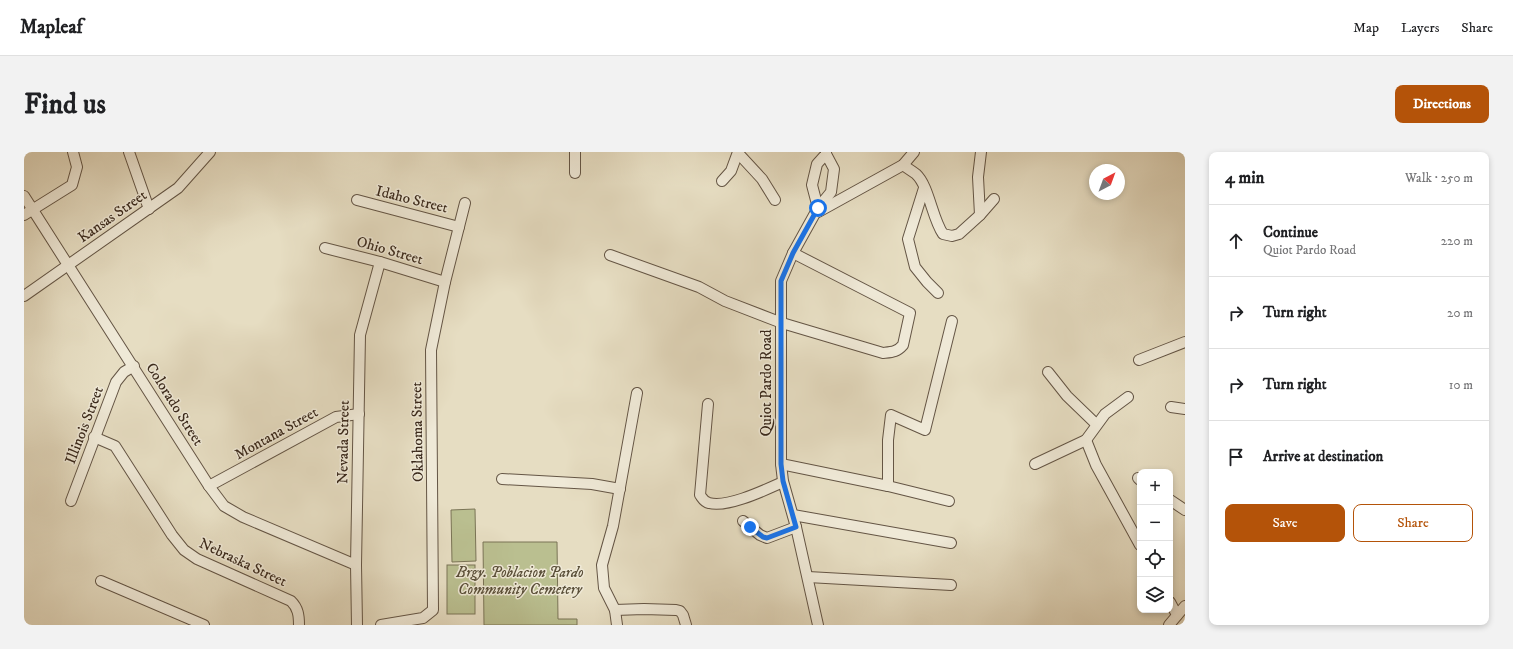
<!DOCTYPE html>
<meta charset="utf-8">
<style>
:root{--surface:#fff;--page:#f2f2f2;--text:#202124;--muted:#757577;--line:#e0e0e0;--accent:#b45309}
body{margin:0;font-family:"IM FELL DW Pica",serif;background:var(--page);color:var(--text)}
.controls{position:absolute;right:12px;bottom:12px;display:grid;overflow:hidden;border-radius:8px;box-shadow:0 2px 6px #0003}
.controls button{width:36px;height:36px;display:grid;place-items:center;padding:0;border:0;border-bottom:1px solid var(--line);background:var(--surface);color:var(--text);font:20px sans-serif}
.compass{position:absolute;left:1065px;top:12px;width:36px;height:36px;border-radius:50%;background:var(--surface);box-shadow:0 2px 6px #0003;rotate:41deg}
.stop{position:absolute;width:12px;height:12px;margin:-9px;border:3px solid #1a73e8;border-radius:50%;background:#fff}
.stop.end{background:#1a73e8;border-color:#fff;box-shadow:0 1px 4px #0008}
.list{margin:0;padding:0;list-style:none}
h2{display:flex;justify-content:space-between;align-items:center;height:52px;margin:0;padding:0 16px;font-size:17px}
h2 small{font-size:13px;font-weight:400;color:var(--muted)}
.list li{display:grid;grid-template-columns:26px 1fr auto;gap:12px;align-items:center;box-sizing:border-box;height:72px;padding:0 16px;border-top:1px solid var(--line)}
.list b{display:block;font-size:15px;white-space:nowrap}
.list p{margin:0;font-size:13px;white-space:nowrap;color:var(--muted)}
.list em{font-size:13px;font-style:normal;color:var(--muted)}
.actions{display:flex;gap:8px;padding:12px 16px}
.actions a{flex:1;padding:9px 0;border:1px solid var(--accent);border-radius:8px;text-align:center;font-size:14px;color:var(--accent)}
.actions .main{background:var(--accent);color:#fff}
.icon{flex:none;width:22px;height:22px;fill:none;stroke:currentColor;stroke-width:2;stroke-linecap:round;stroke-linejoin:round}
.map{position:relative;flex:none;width:1161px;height:473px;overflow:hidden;border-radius:8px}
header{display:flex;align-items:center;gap:24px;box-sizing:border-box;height:56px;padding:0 20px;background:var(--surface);border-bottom:1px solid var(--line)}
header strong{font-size:19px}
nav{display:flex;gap:22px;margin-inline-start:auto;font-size:14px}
.intro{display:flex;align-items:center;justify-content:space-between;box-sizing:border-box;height:96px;padding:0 24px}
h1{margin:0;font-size:28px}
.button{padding:10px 18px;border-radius:8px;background:var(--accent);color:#fff;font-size:14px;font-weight:700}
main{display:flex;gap:24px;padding:0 24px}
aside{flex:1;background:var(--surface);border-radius:8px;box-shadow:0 2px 6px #0003}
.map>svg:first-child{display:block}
</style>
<header>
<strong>Mapleaf</strong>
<nav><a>Map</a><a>Layers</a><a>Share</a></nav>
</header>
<div class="intro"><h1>Find us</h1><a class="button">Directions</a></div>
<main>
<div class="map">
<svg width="1161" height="473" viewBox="0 0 1161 473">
<rect width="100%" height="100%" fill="#e6ddc2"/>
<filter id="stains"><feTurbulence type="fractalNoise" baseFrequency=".005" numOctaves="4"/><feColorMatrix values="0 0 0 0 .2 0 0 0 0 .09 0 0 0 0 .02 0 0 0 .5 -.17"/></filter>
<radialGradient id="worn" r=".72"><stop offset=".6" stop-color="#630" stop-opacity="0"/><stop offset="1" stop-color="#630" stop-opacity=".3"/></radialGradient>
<!-- green -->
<g fill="#babf90" stroke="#7a7456">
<polygon points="451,357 452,409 428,410 427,358"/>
<polygon points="459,390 533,390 534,467 553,467 553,473 460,473"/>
<rect x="423" y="413" width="28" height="49"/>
</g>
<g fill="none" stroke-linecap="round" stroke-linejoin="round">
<!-- minor casing -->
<g stroke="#645545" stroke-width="12">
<g id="minor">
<polyline points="105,0 125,57"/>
<polyline points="551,0 551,21"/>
<polyline points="714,1 738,27 751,48"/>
<path d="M879,13c4,3 9,6 13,9 13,12 16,44 27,60l9,2 7,-2 21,-19 14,-16"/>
<polyline points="698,29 707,19 714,0"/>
<polyline points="900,36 884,87 891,115 903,130 914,141"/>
<polyline points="0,44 185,334 200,354 219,365 332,413"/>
<polyline points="333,48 435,75"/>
<polyline points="794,56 788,33 793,12 802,2 802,0"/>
<polyline points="794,60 879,13 890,0"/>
<polyline points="0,63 48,33 53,15 49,0"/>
<polyline points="956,63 954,25 957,0"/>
<polyline points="301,96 356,110 421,130"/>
<path d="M586,103l89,32 26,14 57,22 101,30c9,-1 14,-1 20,-8l7,-32 -117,-60"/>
<polyline points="0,144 154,36 186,0"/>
<polyline points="1115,208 1161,190"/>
<polyline points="1024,220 1043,244 1072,272"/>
<path d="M684,252l-8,91c3,4 4,7 9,8 19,5 56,-13 74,-21"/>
<polyline points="1147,255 1161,257"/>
<path d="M70,285l21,9 57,89 12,15 13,9 94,42c7,7 8,14 8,24"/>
<polyline points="1062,288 1072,313 1116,393"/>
<polyline points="757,312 864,334 925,349"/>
<polyline points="1011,312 1062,288 1081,262 1104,245"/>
<polyline points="1114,326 1116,328"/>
<polyline points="478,327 568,332 596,337"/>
<polyline points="185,334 312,265 335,262"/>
<polyline points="864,334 864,288 867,263 901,278 928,169"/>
<polyline points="1146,348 1161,358"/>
<polyline points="47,349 92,230 100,220 110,214"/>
<polyline points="769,363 927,391"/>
<polyline points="719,369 736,383 743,386 772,375"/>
<polyline points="784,425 927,433"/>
<polyline points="77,429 180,473"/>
<polyline points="1146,450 1153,463"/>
<polyline points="591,458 620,457 652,458 656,459 659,463 662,473"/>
<polyline points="333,473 332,413 336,183 356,110"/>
<polyline points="357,473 399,466 409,458 407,198 421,130 441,51"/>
<polyline points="593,473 591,458 580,436 578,413 589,374 613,241"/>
<polyline points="794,473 772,375 759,329 757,312 757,129 769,101 794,56 807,40 810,17 802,2"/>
<polyline points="1145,473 1161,454"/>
</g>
</g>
<!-- minor -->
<use href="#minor" stroke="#efe9d7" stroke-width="10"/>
</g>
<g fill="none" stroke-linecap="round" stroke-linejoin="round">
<!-- route -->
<polyline stroke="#1a73e8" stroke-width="5" points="726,375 739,385 743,386 772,375 759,329 757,312 757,129 769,101 794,56"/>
</g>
<g text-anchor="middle" stroke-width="3" stroke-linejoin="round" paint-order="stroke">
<!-- street labels -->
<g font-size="15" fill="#39281b" stroke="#efe9d7">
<text transform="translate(388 47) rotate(14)" y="5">Idaho Street</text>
<text transform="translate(88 64) rotate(-35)" y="5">Kansas Street</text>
<text transform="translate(366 98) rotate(16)" y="5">Ohio Street</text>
<text transform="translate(742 231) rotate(-90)" y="5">Quiot Pardo Road</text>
<text transform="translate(151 252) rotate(58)" y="5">Colorado Street</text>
<text transform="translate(60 273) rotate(-69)" y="5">Illinois Street</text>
<text transform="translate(393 280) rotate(-91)" y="5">Oklahoma Street</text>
<text transform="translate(252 281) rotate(-29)" y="5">Montana Street</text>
<text transform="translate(319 290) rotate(-89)" y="5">Nevada Street</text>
<text transform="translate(219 410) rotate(25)" y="5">Nebraska Street</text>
</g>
<!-- park labels -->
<g font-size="15" font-style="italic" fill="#594e38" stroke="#efe9d7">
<text x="496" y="425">Brgy. Poblacion Pardo<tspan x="496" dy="17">Community Cemetery</tspan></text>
</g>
</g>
<rect width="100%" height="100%" filter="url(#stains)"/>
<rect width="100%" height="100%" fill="url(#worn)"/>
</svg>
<div class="controls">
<button>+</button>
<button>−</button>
<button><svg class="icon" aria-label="locate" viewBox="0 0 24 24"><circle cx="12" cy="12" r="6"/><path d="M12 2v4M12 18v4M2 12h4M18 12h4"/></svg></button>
<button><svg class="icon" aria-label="layers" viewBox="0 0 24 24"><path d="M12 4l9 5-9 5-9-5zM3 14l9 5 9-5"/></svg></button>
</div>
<svg class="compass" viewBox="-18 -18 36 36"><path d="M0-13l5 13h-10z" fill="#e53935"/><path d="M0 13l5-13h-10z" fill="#757577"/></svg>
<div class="stop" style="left:794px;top:56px"></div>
<div class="stop end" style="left:726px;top:375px"></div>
</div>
<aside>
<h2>4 min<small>Walk · 250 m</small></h2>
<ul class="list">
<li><svg class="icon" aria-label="ahead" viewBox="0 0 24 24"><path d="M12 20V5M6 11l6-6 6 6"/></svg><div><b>Continue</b><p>Quiot Pardo Road</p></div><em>220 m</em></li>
<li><svg class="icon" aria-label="right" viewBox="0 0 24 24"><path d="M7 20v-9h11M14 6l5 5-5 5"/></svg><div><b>Turn right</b></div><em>20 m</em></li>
<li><svg class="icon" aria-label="right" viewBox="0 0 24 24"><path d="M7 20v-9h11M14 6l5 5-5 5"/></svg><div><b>Turn right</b></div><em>10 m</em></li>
<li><svg class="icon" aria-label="arrive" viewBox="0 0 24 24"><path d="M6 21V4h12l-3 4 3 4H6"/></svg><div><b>Arrive at destination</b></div></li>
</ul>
<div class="actions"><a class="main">Save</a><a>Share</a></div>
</aside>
</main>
